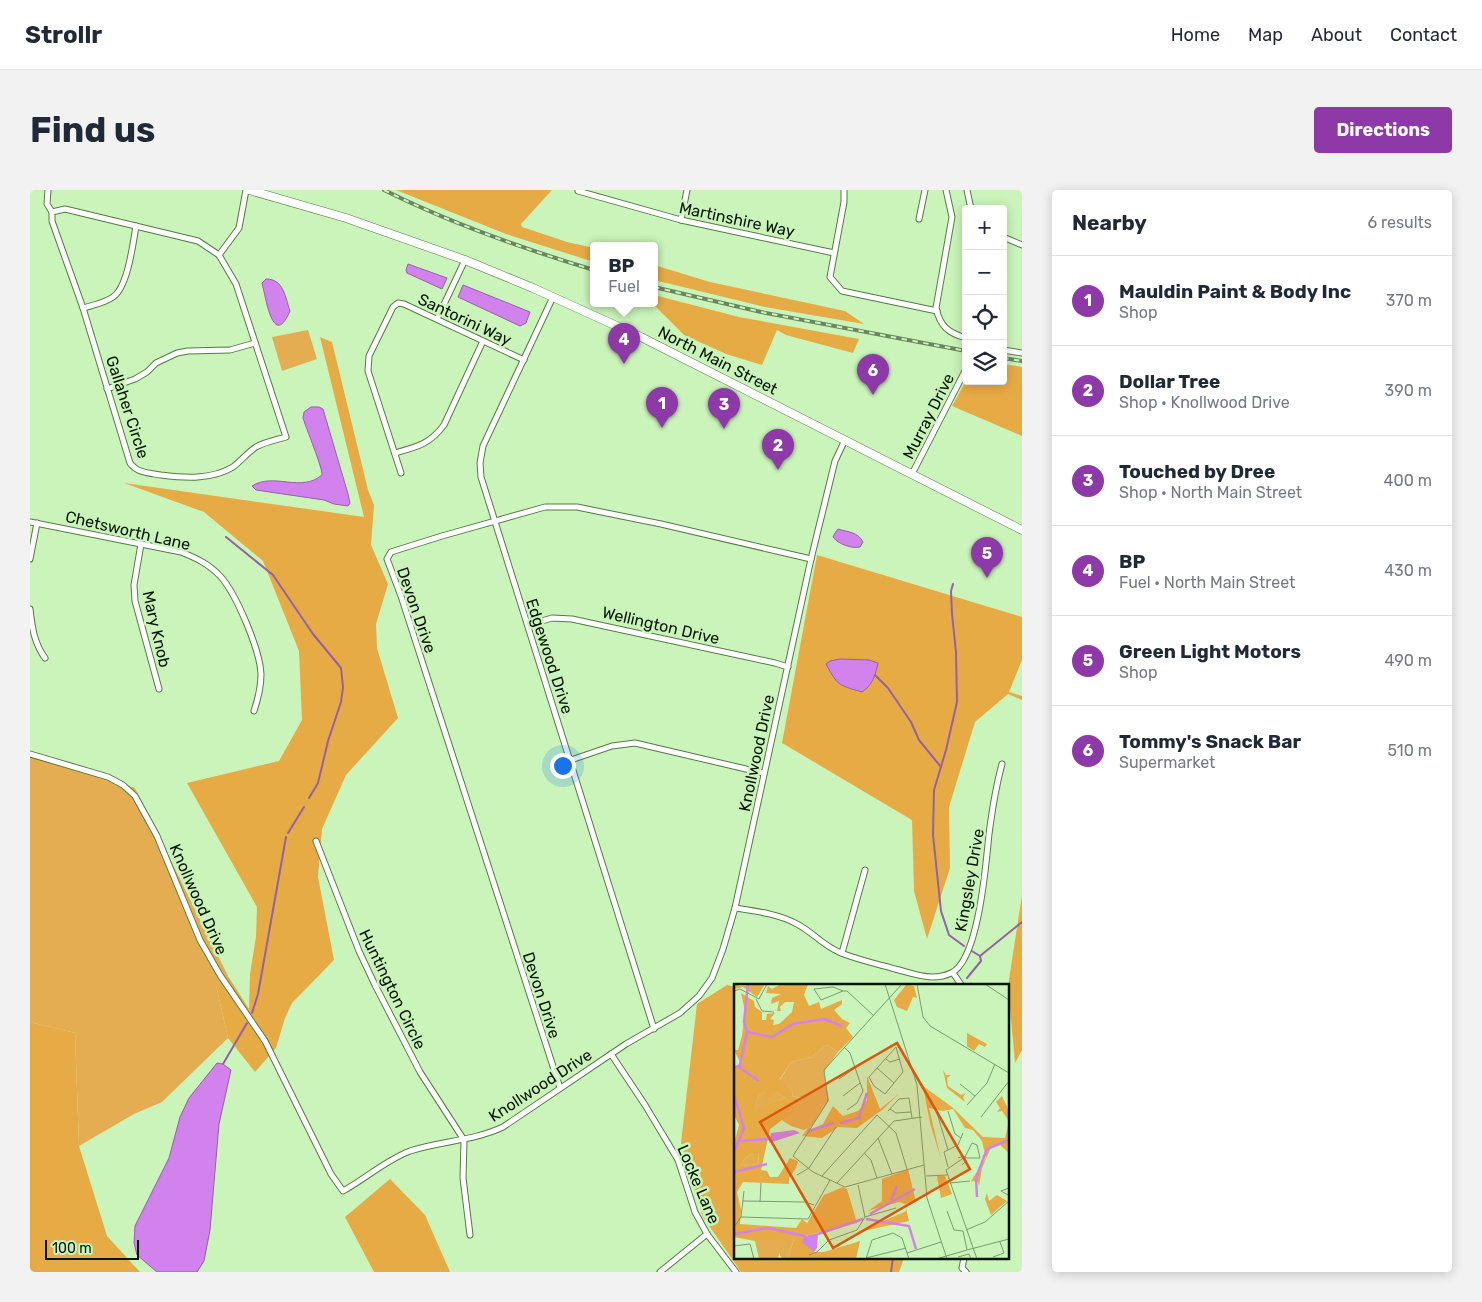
<!DOCTYPE html>
<meta charset="utf-8">
<style>
:root{--surface:#fff;--page:#f2f2f3;--text:#1f2937;--muted:#747a83;--line:#e0e1e3;--accent:#8d3aa8}
body{margin:0;font-family:Rubik,sans-serif;background:var(--page);color:var(--text)}
.controls{position:absolute;right:15px;top:15px;display:grid;overflow:hidden;border-radius:5px;box-shadow:0 2px 12px #0003}
.controls button{width:45px;height:45px;display:grid;place-items:center;padding:0;border:0;border-bottom:1px solid var(--line);background:var(--surface);color:var(--text);font:25px sans-serif}
.scale{position:absolute;left:15px;bottom:12px;width:94px;box-sizing:border-box;padding-left:5px;border:2px solid #061502;border-top:0;font-size:14px;line-height:18px;white-space:nowrap;color:#061502;-webkit-text-stroke:4px #caf4b9;paint-order:stroke}
.you{position:absolute;left:532px;top:575px;width:18px;height:18px;margin:-12px;border:4px solid #fff;border-radius:50%;background:#1a73e8;box-shadow:0 0 0 8px #1a73e833}
.badge{display:grid;place-items:center;width:32px;height:32px;border-radius:50%;background:var(--accent);color:#fff;font-size:16px;font-weight:700}
.pin{position:absolute;translate:-50% -41px;filter:drop-shadow(0 1px 2px #0008)}
.pin::after{content:'';position:absolute;top:26px;width:18px;height:15px;background:inherit;clip-path:polygon(0 0,100% 0,50% 100%)}
.popup{position:absolute;left:560px;top:52px;width:68px;height:65px;box-sizing:border-box;display:grid;place-content:center;border-radius:5px;background:var(--surface);filter:drop-shadow(0 1px 4px #0005);font-size:16px;white-space:nowrap;color:var(--muted)}
.popup b{font-size:19px;color:var(--text)}
.popup::after{content:'';position:absolute;left:50%;top:100%;margin-left:-10px;border:10px solid transparent;border-top-color:var(--surface)}
.list{margin:0;padding:0;list-style:none}
h2{display:flex;justify-content:space-between;align-items:center;height:65px;margin:0;padding:0 20px;font-size:21px}
h2 small{font-size:16px;font-weight:400;color:var(--muted)}
.list li{display:grid;grid-template-columns:32px 1fr auto;gap:15px;align-items:center;box-sizing:border-box;height:90px;padding:0 20px;border-top:1px solid var(--line)}
.list b{display:block;font-size:19px;white-space:nowrap}
.list p{margin:0;font-size:16px;white-space:nowrap;color:var(--muted)}
.list em{font-size:16px;font-style:normal;color:var(--muted)}
.icon{flex:none;width:28px;height:28px;fill:none;stroke:currentColor;stroke-width:2;stroke-linecap:round;stroke-linejoin:round}
.map{position:relative;flex:none;width:992px;height:1082px;overflow:hidden;border-radius:5px}
header{display:flex;align-items:center;gap:30px;box-sizing:border-box;height:70px;padding:0 25px;background:var(--surface);border-bottom:1px solid var(--line)}
header strong{font-size:24px}
nav{display:flex;gap:28px;margin-inline-start:auto;font-size:18px}
.intro{display:flex;align-items:center;justify-content:space-between;box-sizing:border-box;height:120px;padding:0 30px}
h1{margin:0;font-size:35px}
.button{padding:12px 22px;border-radius:5px;background:var(--accent);color:#fff;font-size:18px;font-weight:700}
main{display:flex;gap:30px;padding:0 30px}
aside{flex:1;background:var(--surface);border-radius:5px;box-shadow:0 2px 12px #0003}
.map>svg:first-child{display:block}
</style>
<header>
<strong>Strollr</strong>
<nav><a>Home</a><a>Map</a><a>About</a><a>Contact</a></nav>
</header>
<div class="intro"><h1>Find us</h1><a class="button">Directions</a></div>
<main>
<div class="map">
<svg width="992" height="1082" viewBox="0 0 992 1082">
<rect width="100%" height="100%" fill="#caf4b9"/>
<!-- green -->
<g fill="#e5ad52">
<polygon points="278,140 287,169 252,181 242,147"/>
<polygon points="0,566 105,598 198,786 186,795 198,848 132,912 104,924 49,956 45,843 0,832"/>
</g>
<!-- forest -->
<g fill="#e7ab45">
<polygon points="366,0 522,0 491,34 492,37 537,52 564,58 564,72 476,44"/>
<polygon points="624,75 680,92 815,121 834,134 735,117 624,90"/>
<polygon points="624,105 709,127 829,149 823,163 756,145 747,140 732,175 696,164 654,145 626,117 614,113 624,113"/>
<polygon points="290,147 302,152 338,300 344,315 341,355 358,394 346,434 347,458 368,528 316,585 292,639 288,687 304,770 262,813 255,828 246,858 225,882 198,848 186,795 198,786 219,819 220,784 226,747 227,717 157,593 249,571 272,530 269,461 233,371 174,322 94,293 334,327"/>
<polygon points="973,174 992,177 992,246 922,216 936,191 973,191"/>
<polygon points="787,365 992,427 992,470 979,502 992,506 992,510 978,504 945,532 919,617 920,678 897,749 884,701 882,630 752,553"/>
<polygon points="992,705 992,860 985,873 978,796"/>
<polygon points="697,795 706,797 706,1068 874,1068 869,1082 711,1082 673,1027 651,953 667,814"/>
<polygon points="0,832 45,843 49,956 77,1046 110,1082 0,1082"/>
<polygon points="360,989 395,1025 420,1082 344,1082 315,1027"/>
</g>
<!-- water -->
<g fill="#d282ed" stroke="#9561a6">
<polygon points="378,74 417,88 412,99 377,83 376,80"/>
<path d="M236,89c18,0 19,18 24,32 -17,39 -24,-13 -28,-28z"/>
<polygon points="433,95 500,122 496,133 490,136 428,107"/>
<path d="M281,217h8l4,2 25,85 2,9 -2,3 -14,-2 -10,-4 -68,-10 -4,-4c22,-14 49,7 70,-11 1,-6 -16,-47 -19,-57l1,-6z"/>
<path d="M808,339c10,3 20,3 25,13l-3,5c-8,2 -22,-3 -27,-10l2,-4z"/>
<path d="M810,469l29,1 9,3c-2,11 -6,23 -16,29 -24,-7 -24,-6 -36,-28l4,-3z"/>
<polygon points="187,873 193,874 201,880 189,934 180,1040 174,1071 167,1082 127,1082 107,1065 104,1053 105,1036 139,968 150,927 159,908"/>
</g>
<g fill="none" stroke-linecap="round" stroke-linejoin="round">
<!-- stream -->
<g stroke="#9561a6" stroke-width="2">
<polyline points="196,347 243,385 283,444 311,478 313,497 311,512 298,551 288,593 279,608"/>
<polyline points="923,394 921,401 922,424 926,462 927,512 916,560 904,600 903,645 911,721 919,745 934,756"/>
<polyline points="845,485 858,498 881,532 889,550 911,577"/>
<polyline points="258,643 274,617"/>
<polyline points="940,760 950,766"/>
<polyline points="937,788 951,771 950,766 992,732"/>
<polyline points="222,823 228,804 256,647"/>
<polyline points="193,874 217,833"/>
<polyline points="861,1082 863,1068"/>
</g>
<!-- street casing -->
<g stroke="#557b46" stroke-width="7">
<g id="street">
<polyline points="18,0 17,14 22,22"/>
<polyline points="814,0 814,12 800,87 812,101 907,121"/>
<path d="M916,0l6,27 -16,91c4,18 12,25 30,30"/>
<polyline points="937,0 941,19"/>
<polyline points="548,1 651,30 804,63"/>
<path d="M35,19l133,32 21,14 17,29 50,153c-10,3 -21,5 -30,10 -8,5 -15,14 -23,20 -22,13 -48,11 -72,8 -12,-2 -24,-2 -31,-12l-47,-155 -31,-87v-9z"/>
<polyline points="889,29 895,0"/>
<polyline points="651,30 657,0"/>
<polyline points="973,47 992,55"/>
<polyline points="189,65 209,38 216,0"/>
<polyline points="523,107 453,256 450,273 451,287 624,839"/>
<path d="M53,118c10,-3 22,-5 30,-11 15,-10 20,-54 23,-71"/>
<polyline points="407,129 435,70"/>
<polyline points="973,160 992,163"/>
<polyline points="77,199 105,189 117,182 126,173 147,163 158,161 200,160 225,153"/>
<path d="M365,263c22,-6 35,-9 49,-28l39,-84"/>
<polyline points="371,283 338,181 339,166 363,117 368,113 374,114 494,170"/>
<polyline points="882,284 936,179"/>
<path d="M0,332l151,30c15,6 28,12 39,24 16,17 40,74 41,98 0,14 -3,25 -7,37"/>
<polyline points="111,354 104,395 105,411 129,499"/>
<polyline points="0,369 7,333"/>
<path d="M0,419c2,18 4,34 15,49"/>
<polyline points="498,435 522,428 542,429 745,473 758,477"/>
<path d="M0,564l78,23 15,8 12,11 22,40 43,104 20,35 45,66 66,133 12,17c22,-12 43,-31 67,-40 31,-10 63,-10 93,-24l123,-83 54,-31 19,-17 13,-18 11,-29 12,-41 76,-349 24,-98 10,-21"/>
<polyline points="541,570 582,556 605,553 733,583"/>
<polyline points="286,651 329,761 345,795 390,882 434,950 433,988 440,1045"/>
<path d="M705,718c20,3 44,6 62,16 17,9 25,21 44,29 18,7 36,11 54,16 12,3 25,8 37,8 6,0 13,-1 19,-4 28,-12 35,-111 38,-139 3,-23 7,-48 13,-70"/>
<polyline points="812,763 835,680"/>
<polyline points="923,783 932,796"/>
<polyline points="581,864 615,915 648,970 665,1022 677,1044 706,1082"/>
<polyline points="530,898 371,406 357,369 361,362 412,346 515,317 547,317 631,334 781,369"/>
<polyline points="934,1068 932,1078 936,1082"/>
<polyline points="630,1082 677,1044"/>
</g>
</g>
<!-- primary casing -->
<g stroke="#557b46" stroke-width="9">
<polyline id="primary" points="219,0 316,28 435,70 503,98 611,147 992,340"/>
</g>
<!-- street -->
<use href="#street" stroke="#fff" stroke-width="5"/>
<!-- primary -->
<use href="#primary" stroke="#fff" stroke-width="8"/>
<!-- rail casing -->
<g stroke="#69865f" stroke-width="4">
<g id="rail">
<path d="M354,0c66,33 140,59 210,80"/>
<polyline points="624,97 731,122 936,161"/>
<polyline points="973,168 992,171"/>
</g>
</g>
<!-- rail -->
<use href="#rail" stroke="#caf4b9" stroke-width="2" stroke-dasharray="5.5" stroke-linecap="butt"/>
</g>
<g text-anchor="middle" stroke-width="5" stroke-linejoin="round" paint-order="stroke">
<!-- street labels -->
<g font-size="16" fill="#061502" stroke="#caf4b9">
<text transform="translate(707 29) rotate(12)" y="6">Martinshire Way</text>
<text transform="translate(435 129) rotate(25)" y="6">Santorini Way</text>
<text transform="translate(688 170) rotate(27)" y="6">North Main Street</text>
<text transform="translate(98 217) rotate(72)" y="6">Gallaher Circle</text>
<text transform="translate(898 226) rotate(-63)" y="6">Murray Drive</text>
<text transform="translate(98 340) rotate(13)" y="6">Chetsworth Lane</text>
<text transform="translate(387 420) rotate(71)" y="6">Devon Drive</text>
<text transform="translate(631 435) rotate(13)" y="6">Wellington Drive</text>
<text transform="translate(127 439) rotate(77)" y="6">Mary Knob</text>
<text transform="translate(520 466) rotate(72)" y="6">Edgewood Drive</text>
<text transform="translate(726 563) rotate(-78)" y="6">Knollwood Drive</text>
<text transform="translate(939 690) rotate(-80)" y="6">Kingsley Drive</text>
<text transform="translate(169 709) rotate(66)" y="6">Knollwood Drive</text>
<text transform="translate(363 799) rotate(64)" y="6">Huntington Circle</text>
<text transform="translate(512 805) rotate(72)" y="6">Devon Drive</text>
<text transform="translate(510 895) rotate(-33)" y="6">Knollwood Drive</text>
<text transform="translate(669 994) rotate(67)" y="6">Locke Lane</text>
</g>
</g>
<!-- overview -->
<g transform="translate(704 794)">
<rect width="275" height="275" fill="#caf4b9"/>
<path d="M93,61l11,7 -14,20 5,28 -17,26 -8,4 -13,-4 -11,-7 13,-8 -2,-8 9,-5 -8,-2 1,-4 -13,-12 11,-18 20,-5zM30,108h12l9,6 -32,12 5,-13zM19,169h5l1,11 -18,2 4,-8zM45,253l15,2 -6,19 -6,1 -3,-6 -1,6h-19l-4,-18z" fill="#e5ad52"/>
<path d="M0,0l7,2 24,-2 -8,13 -14,-10 -9,2zM47,0h27l-4,11 5,11 10,-4 2,7 21,-9v4l-8,6 8,9 8,4 -4,5 7,9 -15,15 -11,-7 -16,12 -20,5 -11,17 13,13 -1,4 9,3 -9,4 2,8 -24,18 -9,41 6,1 3,6h8l12,-19 8,3 -2,7 -7,10v6l-46,-2 -6,10 4,18 -1,14 56,4 6,-9 5,4 17,-28 19,-8 4,2 10,34 -52,13 9,16h10l36,-11 -4,18h-72l4,-1 6,-19 -39,2 -21,-4v-94l5,-18 -5,-10v-45l7,-6 -7,-14h4l4,-14 3,-25 -4,-18 13,8 1,6 7,5v8h4l1,-6 8,-1 -5,6 4,1 -1,5 6,-1 13,-12 2,-10h-9l-5,5 1,4h-4l2,-10 -8,3 1,-6 9,-4 -15,-1 2,-7 4,3zM30,108l3,7 9,-7 9,6 -31,11 4,-12zM19,169h5l1,11 -18,2 4,-8zM172,1l8,1 3,12 -4,-1 -6,14 -10,-4 -3,-7zM233,49l20,11 -2,3 -6,-3 -5,7 -7,-5zM209,86l3,5h5l-4,3 1,8 13,9 5,-2 -3,4 2,5 -18,-14zM133,92l13,33 20,-16 -18,17 -25,18 -19,-1 -16,11 -20,-2 8,-11v5l13,-6 10,-18 10,10 15,-5 9,-11zM189,102l29,21 31,30 22,1 4,-16v31l-9,-8h-8l-10,23 -3,18 -1,-4 -7,-1 15,-23 -4,-17 -9,-11 -8,-2 -12,-19 -10,2 -14,-3 12,51 -11,-36zM268,112l7,15 -1,9 -6,-9 -5,1 3,-4 -4,-6zM174,185l8,33 -11,2 4,17 -50,11 47,-21 -1,-7 -6,-2 -31,9 14,-10v-22zM203,192h8l7,18 -11,4zM253,209l2,8 8,-6 10,6 -16,14 -6,-16z" fill="#e7ab45" fill-rule="evenodd"/>
<path d="M60,146l6,3 -31,10 2,-10zM84,249l-1,15 -3,4 -12,-10 3,-6z" fill="#d282ed"/>
<path fill="none" stroke="#d282ed" stroke-width="2.5" d="M13,48l25,5 21,-13 31,-5 18,7M5,83l20,14M0,84l6,-3 7,-33 -3,-10 4,-38M0,111l10,33 -10,24M106,139l19,-5 8,-25M75,147l25,-8M6,157l29,-2M0,188l33,-8M243,213l-1,-19 11,-29 22,-9M157,216l6,-14M136,230l45,-25M132,235l43,7 7,23M0,250l34,-6 37,8M84,250l45,-15"/>
<path fill="none" stroke="#7c9b70" stroke-width="1" d="M151,0l32,101 10,113 20,61M168,0l-78,86 4,31 -35,55 20,16 32,15 79,-22M183,0l6,33 7,9 79,47M251,0l24,16M99,3l10,4 -22,9 -7,-11zM0,7l6,-2 19,10 8,-15M109,7h4l27,25M22,15l6,12 12,1M162,63l7,25 -18,22 -11,-8 -5,-9zM111,64l5,5 13,38 -6,12 -10,7M152,75l4,3 10,-3M143,84l17,15M105,95l16,-11M226,100l15,12M109,112l17,-13M233,121l20,-22 8,-19M156,125l6,4 15,-1M154,127l11,-12 10,-1 3,20M214,127l7,23 6,4M203,129l11,37M247,133l28,-36M144,154l14,36M130,169l7,7 6,18M231,173l-19,13 31,89M224,174l6,-2 1,1 2,1h13l-3,-13 -5,-2 -7,14 1,4 -4,4M214,183l-4,-15 14,-7 5,-12M63,191l12,-7 27,-41M88,192l55,-61 19,18 11,36M192,192l21,-1M103,199l57,-62 28,-4M216,199l20,-2M124,201l7,32 31,-9M275,204l-8,3 7,4 1,-3M9,217l62,1 9,3M26,218l1,-19M7,233l67,2 22,-39M0,243l7,-10 3,-26M232,246l19,-8 24,-21M0,262l16,-2 4,15M233,266l42,-11M173,269l34,-11M75,271l8,-3 12,-12 28,-10 8,-13M224,273l11,-3 2,5M259,273l11,-4 -4,-11M132,274l40,-10M132,275l6,-19 21,-7 9,5 7,21M202,275l31,-9 -4,-19 -9,-1 -7,-19"/>
<path fill="#dd560c" fill-opacity="0.15" stroke="#dd560c" stroke-width="2.5" d="M163,59l73,126 -137,79 -73,-126z"/>
<rect width="275" height="275" fill="none" stroke="#061502" stroke-width="2.5"/>
</g>
</svg>
<div class="controls">
<button>+</button>
<button>−</button>
<button><svg class="icon" aria-label="locate" viewBox="0 0 24 24"><circle cx="12" cy="12" r="6"/><path d="M12 2v4M12 18v4M2 12h4M18 12h4"/></svg></button>
<button><svg class="icon" aria-label="layers" viewBox="0 0 24 24"><path d="M12 4l9 5-9 5-9-5zM3 14l9 5 9-5"/></svg></button>
</div>
<div class="scale">100 m</div>
<div class="you"></div>
<div class="pin badge" style="left:632px;top:238px">1</div>
<div class="pin badge" style="left:748px;top:280px">2</div>
<div class="pin badge" style="left:694px;top:239px">3</div>
<div class="pin badge" style="left:594px;top:174px">4</div>
<div class="popup"><b>BP</b>Fuel</div>
<div class="pin badge" style="left:957px;top:388px">5</div>
<div class="pin badge" style="left:843px;top:205px">6</div>
</div>
<aside>
<h2>Nearby<small>6 results</small></h2>
<ul class="list">
<li><span class="badge">1</span><div><b>Mauldin Paint &amp; Body Inc</b><p>Shop</p></div><em>370 m</em></li>
<li><span class="badge">2</span><div><b>Dollar Tree</b><p>Shop · Knollwood Drive</p></div><em>390 m</em></li>
<li><span class="badge">3</span><div><b>Touched by Dree</b><p>Shop · North Main Street</p></div><em>400 m</em></li>
<li><span class="badge">4</span><div><b>BP</b><p>Fuel · North Main Street</p></div><em>430 m</em></li>
<li><span class="badge">5</span><div><b>Green Light Motors</b><p>Shop</p></div><em>490 m</em></li>
<li><span class="badge">6</span><div><b>Tommy's Snack Bar</b><p>Supermarket</p></div><em>510 m</em></li>
</ul>
</aside>
</main>
